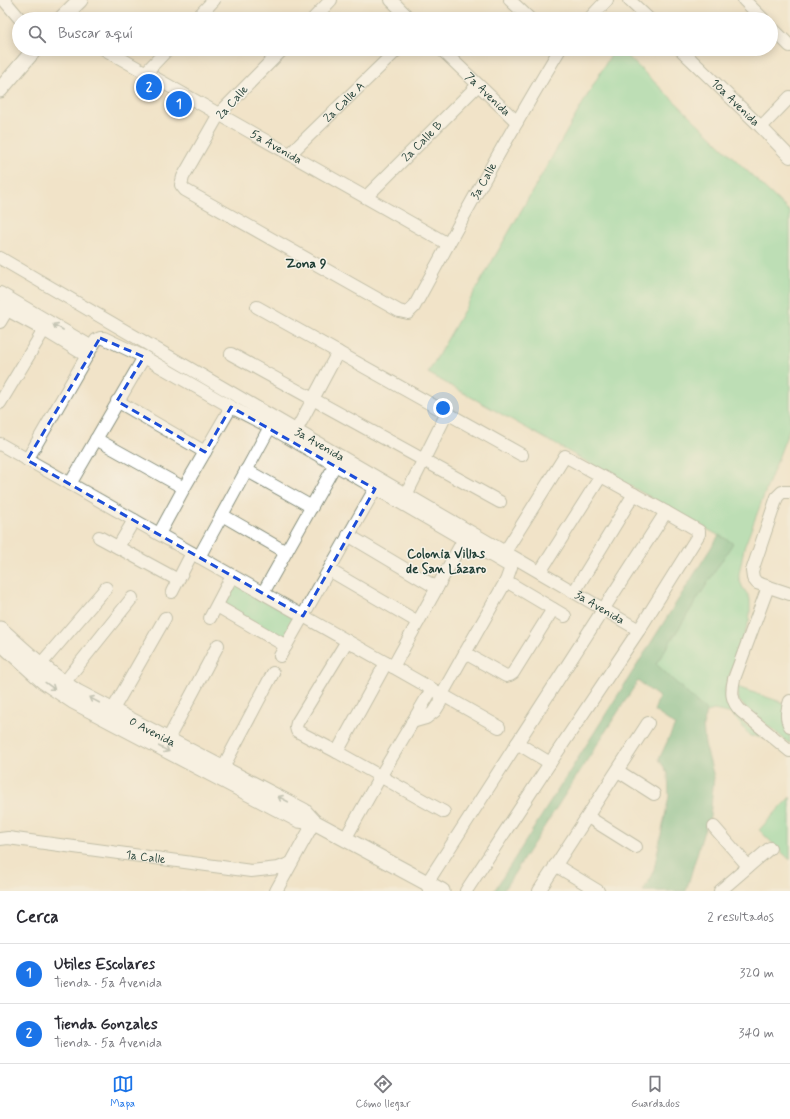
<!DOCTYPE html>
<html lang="es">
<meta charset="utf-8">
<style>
:root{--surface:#fff;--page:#f7f7f7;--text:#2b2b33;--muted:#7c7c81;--line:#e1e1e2;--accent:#1a73e8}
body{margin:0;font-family:Mynerve,sans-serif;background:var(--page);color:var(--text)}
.you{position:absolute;left:443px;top:408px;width:14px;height:14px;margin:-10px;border:3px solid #fff;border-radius:50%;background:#1a73e8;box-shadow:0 0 0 6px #1a73e833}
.badge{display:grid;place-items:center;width:26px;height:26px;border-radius:50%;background:var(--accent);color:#fff;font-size:13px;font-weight:700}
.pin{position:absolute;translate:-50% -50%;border:2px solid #fff;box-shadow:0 1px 4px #0006}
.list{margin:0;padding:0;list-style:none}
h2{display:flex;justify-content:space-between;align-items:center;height:52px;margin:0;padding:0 16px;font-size:17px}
h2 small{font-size:13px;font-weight:400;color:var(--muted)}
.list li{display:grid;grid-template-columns:26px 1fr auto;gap:12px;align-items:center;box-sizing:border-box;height:60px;padding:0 16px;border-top:1px solid var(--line)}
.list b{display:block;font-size:15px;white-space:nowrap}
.list p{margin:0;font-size:13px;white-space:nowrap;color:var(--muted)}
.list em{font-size:13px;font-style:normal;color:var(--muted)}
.icon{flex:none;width:22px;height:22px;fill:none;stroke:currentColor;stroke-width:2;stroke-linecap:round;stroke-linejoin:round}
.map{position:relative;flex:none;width:790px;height:891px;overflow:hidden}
.search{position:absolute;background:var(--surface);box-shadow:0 2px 10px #0003;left:12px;right:12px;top:12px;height:44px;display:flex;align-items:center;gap:10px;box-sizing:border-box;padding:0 14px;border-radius:22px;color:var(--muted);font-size:15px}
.sheet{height:172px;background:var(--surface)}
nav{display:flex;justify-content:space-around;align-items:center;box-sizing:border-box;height:56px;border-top:1px solid var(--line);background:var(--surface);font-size:11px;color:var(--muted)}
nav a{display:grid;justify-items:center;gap:2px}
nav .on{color:var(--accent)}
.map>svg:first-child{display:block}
</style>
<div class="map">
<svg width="790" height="891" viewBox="0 0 790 891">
<rect width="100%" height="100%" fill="#f7f3e8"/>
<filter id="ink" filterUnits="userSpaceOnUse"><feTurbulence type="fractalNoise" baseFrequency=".025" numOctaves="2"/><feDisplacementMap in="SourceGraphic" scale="8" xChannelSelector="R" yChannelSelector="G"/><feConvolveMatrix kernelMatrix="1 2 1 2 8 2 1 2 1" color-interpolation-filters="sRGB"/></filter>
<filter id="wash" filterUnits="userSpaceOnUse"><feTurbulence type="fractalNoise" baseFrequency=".012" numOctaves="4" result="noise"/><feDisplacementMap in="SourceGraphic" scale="16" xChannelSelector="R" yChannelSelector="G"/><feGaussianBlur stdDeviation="0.9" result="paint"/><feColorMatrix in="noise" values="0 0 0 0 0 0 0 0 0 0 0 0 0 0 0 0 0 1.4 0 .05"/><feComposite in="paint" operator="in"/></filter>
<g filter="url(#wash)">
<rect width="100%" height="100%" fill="#f1e3c8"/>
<!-- green -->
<g fill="#7fd89e" stroke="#4f8a69">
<path d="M614,49h6l170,163v215l-46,121 -5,26v5l4,9 5,7 2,4v14l-1,8 -23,64c-6,25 19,38 36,52l-12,-1 -18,-22 -18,-4 -7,2 -51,-48 76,-121 -304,-170z"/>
<polygon points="235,583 297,618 284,640 223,605"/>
<polygon points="737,687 784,703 790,731 790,744 744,706 739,701"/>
<polygon points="790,797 790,860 759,830"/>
</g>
<!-- forest -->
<polygon fill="#67b885" stroke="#437a5c" points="719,535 733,543 656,664 707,712 703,726 705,744 714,777 710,817 703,834 686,891 643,891 653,874 669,796 668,774 659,759 675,725 654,711 659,697 638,681 503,891 494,891"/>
</g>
<g filter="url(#ink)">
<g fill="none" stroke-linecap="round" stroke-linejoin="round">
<!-- minor casing -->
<g stroke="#88907e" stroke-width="14">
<g id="minor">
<polyline points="4,0 20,19"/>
<polyline points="391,0 410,19"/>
<polyline points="510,0 530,19"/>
<polyline points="629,0 649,19"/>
<polyline points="744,0 763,19"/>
<polyline points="196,19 214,0"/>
<polyline points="313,19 331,0"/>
<polyline points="589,19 607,0"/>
<polyline points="771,27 790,46"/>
<path id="s1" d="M104,49l344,195"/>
<path id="s2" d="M283,49l-64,65 -36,63 -2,8 4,5 214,121 9,2 6,-6c47,-87 95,-173 146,-258"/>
<path id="s3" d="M441,49l76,73"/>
<path id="s4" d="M680,49l81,78 29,30"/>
<polyline points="146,72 168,49"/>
<polyline points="761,127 790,97"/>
<path id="s5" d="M290,154l108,-105"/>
<path id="s6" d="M366,197l112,-112"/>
<path id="s7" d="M0,258l639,372"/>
<polyline points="0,293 92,347"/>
<polyline points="0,306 44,330 87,356"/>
<polyline points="257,307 522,455"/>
<polyline points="0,322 10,305"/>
<polyline points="231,354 500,502"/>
<polyline points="117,401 205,452"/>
<polyline points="0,403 44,330"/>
<polyline points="296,431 338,352"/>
<polyline points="96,439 184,488"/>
<polyline points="0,444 499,727"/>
<polyline points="27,460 96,340 100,338 104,338 144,357 231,407 270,427 511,567 506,581 465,653 442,694 440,703 435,711 426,718 412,722"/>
<polyline points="246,470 312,507"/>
<polyline points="70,484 144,357"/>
<polyline points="790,492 782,492 777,497 752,571 753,578 757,583 790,594"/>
<polyline points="406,495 447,413"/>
<polyline points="222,515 286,552"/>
<polyline points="159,534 184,488 231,407"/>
<polyline points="348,535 437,588"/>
<polyline points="99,537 178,580"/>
<polyline points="118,547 134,520"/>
<polyline points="199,557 270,427"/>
<polyline points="329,570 418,622"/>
<polyline points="540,572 601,476"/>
<polyline points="506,581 565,616"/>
<path d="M768,587l-34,92c-3,13 -3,22 7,32l49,40"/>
<polyline points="172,592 192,553"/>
<polyline points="574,592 634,494"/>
<polyline points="263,593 335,465"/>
<polyline points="217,606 286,646"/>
<polyline points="210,618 232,576"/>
<polyline points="347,641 297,723 296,727 297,731 337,752 444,812"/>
<polyline points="465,653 506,676 510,675 513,673 553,609"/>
<polyline points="280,656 375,489"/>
<polyline points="40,665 106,588"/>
<polyline points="393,667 464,539"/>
<polyline points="64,683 132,598"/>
<path d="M790,701c-3,9 -5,17 0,25"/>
<polyline points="108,718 165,618"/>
<polyline points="168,739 218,645"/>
<polyline points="517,743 550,763"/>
<polyline points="337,752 386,663"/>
<polyline points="618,771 654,794"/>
<polyline points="219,775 273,673"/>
<polyline points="588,817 636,847"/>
<polyline points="714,827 748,866"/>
<path id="s8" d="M0,839l8,-1 243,33 27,-3 13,-5"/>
<polyline points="345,839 380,777 432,689"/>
<polyline points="555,865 598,891"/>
<polyline points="429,890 427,883 666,512"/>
<polyline points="276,891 314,822"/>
<polyline points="466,891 550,763 639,630 699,534 699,531 666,512 565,456 505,552"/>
<polyline points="539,891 648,723"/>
<polyline points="720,891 770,848"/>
</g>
</g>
<!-- major casing -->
<g stroke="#88907e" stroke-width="17">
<g id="major">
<polyline points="61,19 80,0"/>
<polyline points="0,90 35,49"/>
<path id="s9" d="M0,629c25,22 49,45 77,63l227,119 10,11"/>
<polyline points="0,642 43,681 73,701 299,820 314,822 442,891"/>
</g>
</g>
<!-- minor -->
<use href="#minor" stroke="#fff" stroke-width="12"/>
<!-- major -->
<use href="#major" stroke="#fff" stroke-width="15"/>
</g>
<!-- one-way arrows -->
<defs><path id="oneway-shaft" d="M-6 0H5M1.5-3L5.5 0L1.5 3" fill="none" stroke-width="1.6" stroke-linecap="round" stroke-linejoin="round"/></defs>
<g stroke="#8f9e9a">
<use href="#oneway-shaft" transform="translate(58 327) rotate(-150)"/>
<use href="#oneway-shaft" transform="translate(50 686) rotate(36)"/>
<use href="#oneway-shaft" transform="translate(94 700) rotate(-152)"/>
<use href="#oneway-shaft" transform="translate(164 749) rotate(28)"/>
<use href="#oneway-shaft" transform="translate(283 799) rotate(-152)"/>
</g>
</g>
<!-- marked area -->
<path d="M0 0H790V891H0ZM100,338l44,19 -27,44 88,51 26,-45 144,82 -72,127 -276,-156z" fill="#f1e3c8" fill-opacity=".55" fill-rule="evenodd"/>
<path fill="none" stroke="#1d4ed8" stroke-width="3" stroke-dasharray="8 5" stroke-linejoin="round" d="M100,338l44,19 -27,44 88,51 26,-45 144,82 -72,127 -276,-156z"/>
<g text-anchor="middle" stroke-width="3" stroke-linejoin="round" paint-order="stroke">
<!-- street labels -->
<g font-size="12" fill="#1f3d34" stroke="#f7f3e8">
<text dy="4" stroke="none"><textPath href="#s3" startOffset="65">7a Avenida</textPath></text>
<text transform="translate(232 102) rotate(-48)" y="4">2a Calle</text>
<text dy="4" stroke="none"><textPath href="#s5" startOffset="75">2a Calle A</textPath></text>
<text dy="4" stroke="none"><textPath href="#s4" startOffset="77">10a Avenida</textPath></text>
<text dy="4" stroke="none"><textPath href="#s6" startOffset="79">2a Calle B</textPath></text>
<text dy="4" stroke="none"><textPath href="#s1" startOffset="198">5a Avenida</textPath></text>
<text dy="4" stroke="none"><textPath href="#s2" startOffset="586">3a Calle</textPath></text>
<text dy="4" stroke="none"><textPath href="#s7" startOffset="370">3a Avenida</textPath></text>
<text dy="4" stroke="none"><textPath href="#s7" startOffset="694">3a Avenida</textPath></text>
<text dy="4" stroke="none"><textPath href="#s9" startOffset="185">0 Avenida</textPath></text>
<text dy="4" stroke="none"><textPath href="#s8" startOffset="147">1a Calle</textPath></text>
</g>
<!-- neighbourhood labels -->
<g font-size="13" font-weight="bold" fill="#1f3d34" stroke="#f7f3e8">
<text x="446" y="558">Colonia Villas<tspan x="446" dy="15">de San Lázaro</tspan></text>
</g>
<!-- quarter labels -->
<g font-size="14" font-weight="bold" fill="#1f3d34" stroke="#f7f3e8">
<text x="306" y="268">Zona 9</text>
</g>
</g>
</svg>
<div class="you"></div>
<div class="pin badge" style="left:179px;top:104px">1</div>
<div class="pin badge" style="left:149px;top:87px">2</div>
<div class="search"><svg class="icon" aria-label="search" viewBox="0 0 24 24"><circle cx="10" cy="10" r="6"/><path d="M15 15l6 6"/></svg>Buscar aquí</div>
</div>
<section class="sheet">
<h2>Cerca<small>2 resultados</small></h2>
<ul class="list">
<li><span class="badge">1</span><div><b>Utiles Escolares</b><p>Tienda · 5a Avenida</p></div><em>320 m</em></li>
<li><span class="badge">2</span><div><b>Tienda Gonzales</b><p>Tienda · 5a Avenida</p></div><em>340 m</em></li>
</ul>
</section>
<nav>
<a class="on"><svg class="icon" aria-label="map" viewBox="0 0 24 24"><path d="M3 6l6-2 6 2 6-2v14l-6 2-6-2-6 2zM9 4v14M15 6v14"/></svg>Mapa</a>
<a><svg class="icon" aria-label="directions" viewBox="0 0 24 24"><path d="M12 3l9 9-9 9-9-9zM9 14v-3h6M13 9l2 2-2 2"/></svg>Cómo llegar</a>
<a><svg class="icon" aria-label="saved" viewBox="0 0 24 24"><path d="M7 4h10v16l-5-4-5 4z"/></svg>Guardados</a>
</nav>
